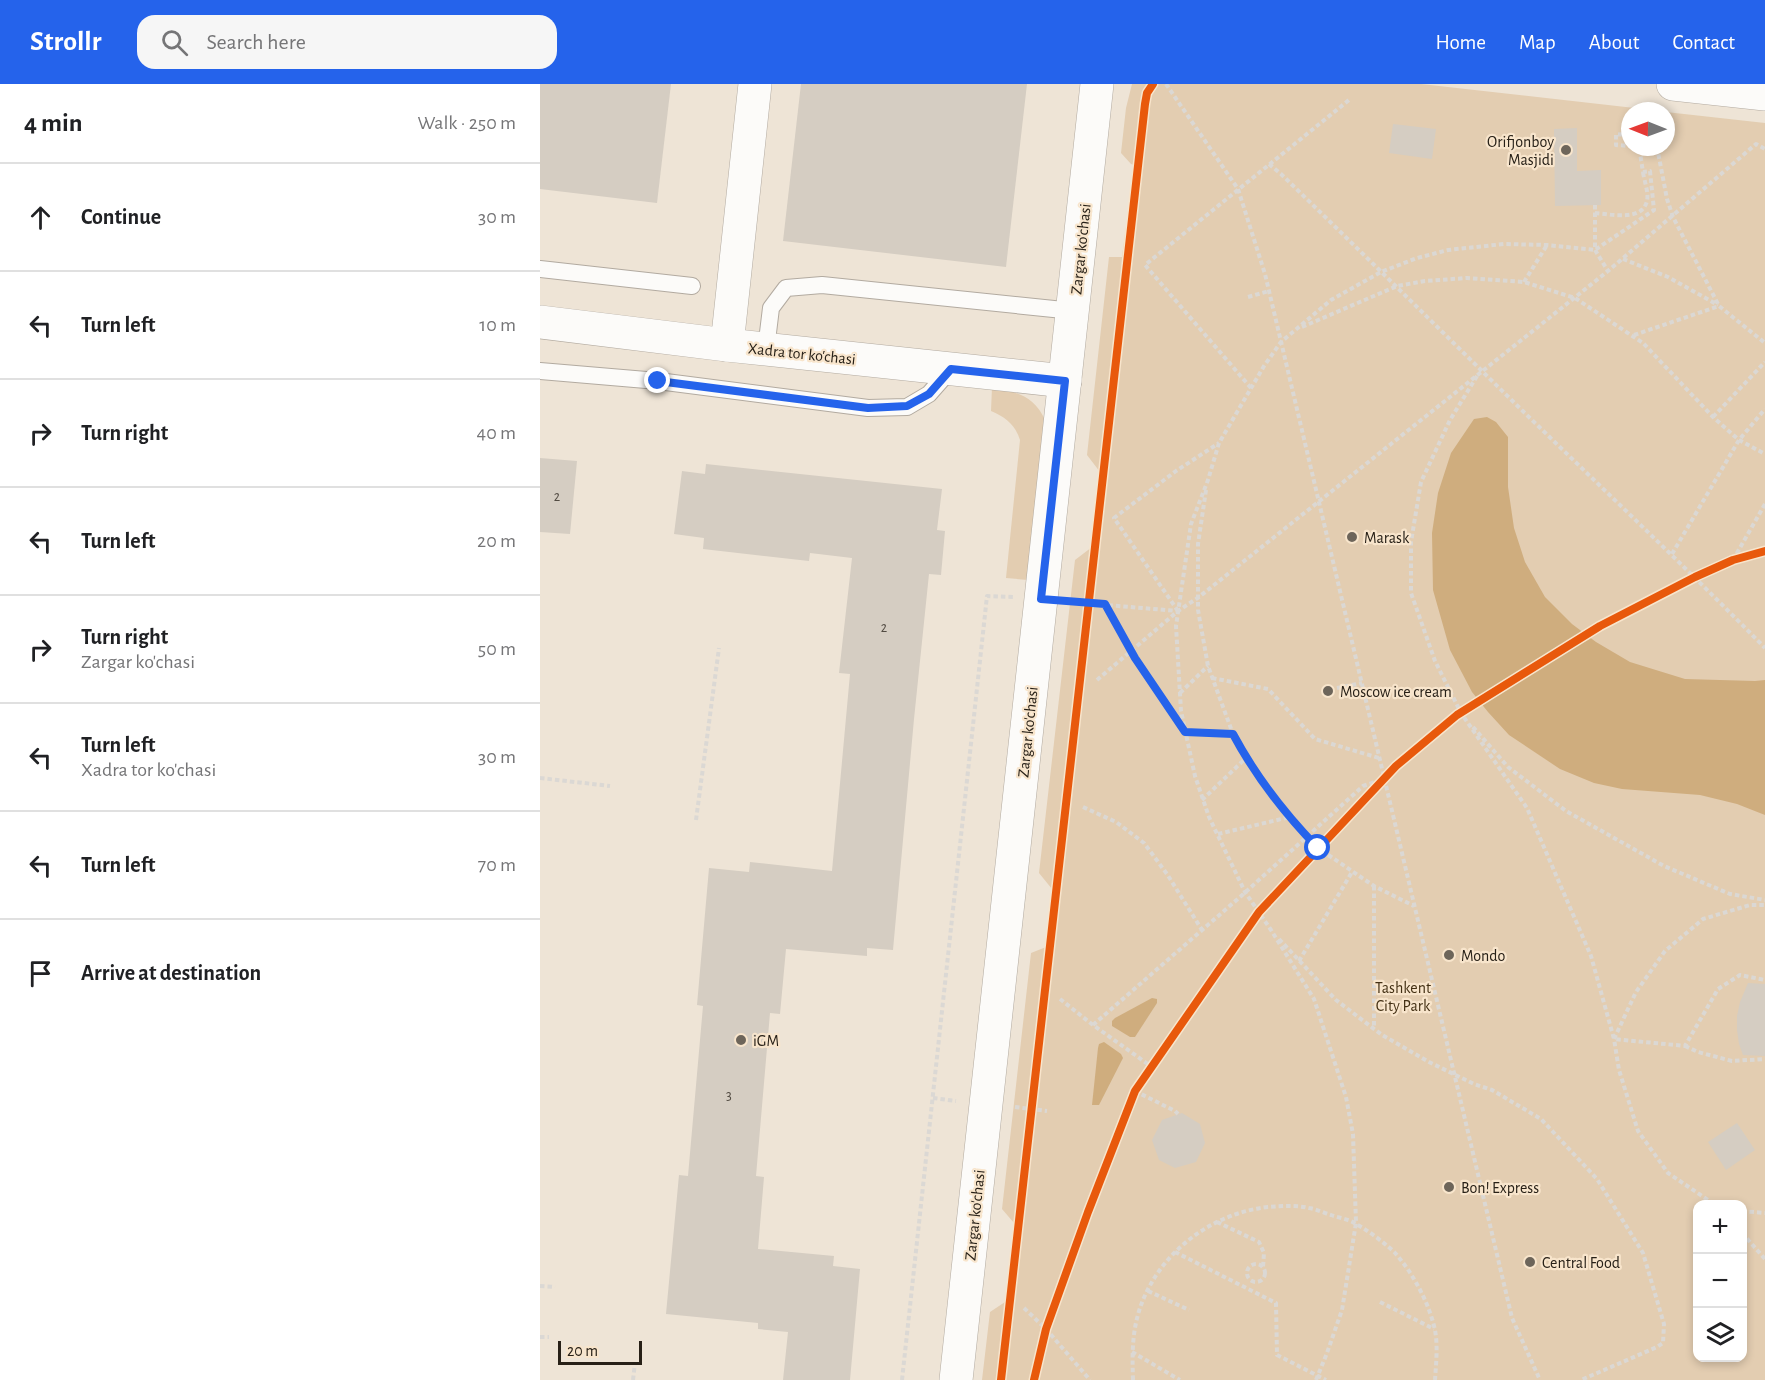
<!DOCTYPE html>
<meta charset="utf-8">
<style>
:root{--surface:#fff;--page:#f6f6f6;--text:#202124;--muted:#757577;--line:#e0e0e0;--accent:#2563eb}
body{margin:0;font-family:"Alegreya Sans",sans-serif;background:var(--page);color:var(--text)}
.controls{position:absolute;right:18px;bottom:18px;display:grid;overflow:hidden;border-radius:12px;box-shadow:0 3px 9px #0003}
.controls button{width:54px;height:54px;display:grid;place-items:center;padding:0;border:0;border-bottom:2px solid var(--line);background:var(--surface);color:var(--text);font:30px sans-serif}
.compass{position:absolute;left:1081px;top:18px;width:54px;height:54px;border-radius:50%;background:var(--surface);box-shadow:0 3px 9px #0003;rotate:271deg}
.scale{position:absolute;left:18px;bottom:15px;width:84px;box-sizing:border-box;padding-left:6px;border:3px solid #272017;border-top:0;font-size:16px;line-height:21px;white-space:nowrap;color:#272017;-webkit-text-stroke:4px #f8e5cc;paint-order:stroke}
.stop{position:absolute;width:18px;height:18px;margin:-14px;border:4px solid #2563eb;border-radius:50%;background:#fff}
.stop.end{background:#2563eb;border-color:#fff;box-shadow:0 2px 6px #0008}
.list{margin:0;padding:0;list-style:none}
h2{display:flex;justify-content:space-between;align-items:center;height:78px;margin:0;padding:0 24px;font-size:26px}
h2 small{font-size:20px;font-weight:400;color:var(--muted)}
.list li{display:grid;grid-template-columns:39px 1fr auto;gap:18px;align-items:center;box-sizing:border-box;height:108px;padding:0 24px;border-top:2px solid var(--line)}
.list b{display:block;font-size:22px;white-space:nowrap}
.list p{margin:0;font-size:20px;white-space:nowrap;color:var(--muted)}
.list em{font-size:20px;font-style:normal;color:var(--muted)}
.icon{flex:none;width:33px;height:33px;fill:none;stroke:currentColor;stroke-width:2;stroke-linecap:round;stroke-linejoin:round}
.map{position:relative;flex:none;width:1225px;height:1296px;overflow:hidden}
header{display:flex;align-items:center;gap:36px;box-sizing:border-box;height:84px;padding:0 30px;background:var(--accent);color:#fff}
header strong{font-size:28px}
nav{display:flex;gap:33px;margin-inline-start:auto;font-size:21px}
.search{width:420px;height:54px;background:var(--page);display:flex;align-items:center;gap:15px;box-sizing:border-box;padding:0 21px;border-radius:18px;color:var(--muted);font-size:22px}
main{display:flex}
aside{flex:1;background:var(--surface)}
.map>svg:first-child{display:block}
</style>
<header>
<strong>Strollr</strong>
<div class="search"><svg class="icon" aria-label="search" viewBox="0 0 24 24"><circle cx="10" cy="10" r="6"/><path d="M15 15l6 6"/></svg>Search here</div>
<nav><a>Home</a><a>Map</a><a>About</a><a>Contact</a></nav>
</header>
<main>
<aside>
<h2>4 min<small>Walk · 250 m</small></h2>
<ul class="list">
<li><svg class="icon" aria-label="ahead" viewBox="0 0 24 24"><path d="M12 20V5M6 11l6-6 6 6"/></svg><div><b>Continue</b></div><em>30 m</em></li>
<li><svg class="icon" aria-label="left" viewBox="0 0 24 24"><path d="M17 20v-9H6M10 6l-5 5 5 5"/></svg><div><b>Turn left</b></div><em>10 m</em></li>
<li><svg class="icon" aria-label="right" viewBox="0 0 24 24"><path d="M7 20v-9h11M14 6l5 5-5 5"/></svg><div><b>Turn right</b></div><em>40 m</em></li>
<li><svg class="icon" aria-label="left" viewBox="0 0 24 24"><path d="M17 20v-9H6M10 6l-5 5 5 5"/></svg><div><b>Turn left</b></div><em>20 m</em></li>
<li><svg class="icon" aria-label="right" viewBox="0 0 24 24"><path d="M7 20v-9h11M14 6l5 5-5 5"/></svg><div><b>Turn right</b><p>Zargar ko'chasi</p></div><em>50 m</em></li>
<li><svg class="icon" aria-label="left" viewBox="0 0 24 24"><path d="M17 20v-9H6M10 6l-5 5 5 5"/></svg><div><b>Turn left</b><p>Xadra tor ko'chasi</p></div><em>30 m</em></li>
<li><svg class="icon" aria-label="left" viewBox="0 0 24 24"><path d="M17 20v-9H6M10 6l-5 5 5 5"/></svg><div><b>Turn left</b></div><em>70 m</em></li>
<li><svg class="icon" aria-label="arrive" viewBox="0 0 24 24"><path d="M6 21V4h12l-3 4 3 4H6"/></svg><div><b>Arrive at destination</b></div></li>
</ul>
</aside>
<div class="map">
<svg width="1225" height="1296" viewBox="0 0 1225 1296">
<rect width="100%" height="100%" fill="#eee4d6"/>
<!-- green -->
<g fill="#e3cdb1" fill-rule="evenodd">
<path d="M592,0h289l240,27h-31v36h36v-35l99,11v1257h-783l8,-68 15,-10 9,-79 -12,-14 29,-256 15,-6 6,-58 -13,-16 36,-313 17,-13 8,-75 -13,-17 22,-198h13l12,-92 -3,-1 -10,-11 5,-45zM1158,1120h44v154h-44z"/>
<path d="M452,303c24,5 42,8 53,33l-17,160 -22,-2 14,-138c-5,-16 -15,-23 -29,-29z"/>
</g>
<!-- water -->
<g fill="#cfad7e">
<polygon points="947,333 956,338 968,353 968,403 974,444 985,478 1005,513 1032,540 1056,558 1090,578 1145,595 1215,597 1225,596 1225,731 1197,720 1160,711 1082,705 1054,699 1020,685 969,651 948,628 932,608 910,566 893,506 892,449 898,409 911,369 934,335"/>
<polygon points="612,914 617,915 617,919 595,953 590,953 572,942 572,937 575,934"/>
<polygon points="564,958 581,970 583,974 559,1021 552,1021 558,964 559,960"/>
</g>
<!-- building -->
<g fill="#d5cdc2">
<polygon points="0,0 131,0 117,119 0,105"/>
<polygon points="261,0 487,0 466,183 243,157"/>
<polygon points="853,40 896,45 892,75 849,69"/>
<polygon points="1037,44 1037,87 1061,86 1061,121 1015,122 1014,45"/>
<polygon points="0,374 37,377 30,450 0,448"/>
<polygon points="166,380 402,405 397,446 405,447 401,491 389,490 374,635 353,866 327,864 327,872 246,865 240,930 230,929 216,1092 224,1093 218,1165 294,1172 293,1182 320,1185 310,1296 243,1296 248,1248 218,1245 218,1239 126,1230 139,1091 148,1092 163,922 157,921 169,784 209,788 210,778 292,787 310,590 299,589 312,474 270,469 269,477 163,465 164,454 134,450 142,387 165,390"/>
<polygon points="1208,899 1225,900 1225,972 1203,971 1199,960 1197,946 1197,932 1200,918"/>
<polygon points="642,1029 660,1040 665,1059 656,1078 635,1084 619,1076 612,1056 622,1036"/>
<polygon points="1197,1039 1215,1066 1186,1086 1168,1058"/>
</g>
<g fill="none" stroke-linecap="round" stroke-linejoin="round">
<!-- lane casing -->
<g stroke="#b2aaa0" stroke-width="18">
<g id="lane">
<polyline points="0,185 152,202"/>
<polyline points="226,265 231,224 246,204 282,201 533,227"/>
<polyline points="0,287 118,297 328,324 367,323 389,310 411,285"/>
</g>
</g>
<!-- street casing -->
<g stroke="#b2aaa0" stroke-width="34">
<g id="street">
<polyline points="1133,0 1225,10"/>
<polyline points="0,238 187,261 525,297"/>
<polyline points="187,261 215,0"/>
<polyline points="416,1296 557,0"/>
</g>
</g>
<!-- path -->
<g stroke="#dbd8d4" stroke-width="4" stroke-dasharray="4.5 3" stroke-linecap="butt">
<polyline points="626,0 698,105 725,190 972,1234 1000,1296"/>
<polyline points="1090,51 1076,50 1076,61 1090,62"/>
<polyline points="1117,63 1127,115 1133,133 1179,222 1225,259"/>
<path d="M729,80l12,10c67,65 134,131 201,197 94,93 191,183 283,277"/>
<polyline points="1055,121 1055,166 1068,187"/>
<path d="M1055,129c15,1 47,9 52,-12 2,-8 -3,-21 -4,-29"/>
<polyline points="1083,175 1128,193 1178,221"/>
<polyline points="984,198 1007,161"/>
<polyline points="708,213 729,207"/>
<polyline points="762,243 857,202 885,197 927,194 984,198 1035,214 1103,259 1173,333 1199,356 1225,370"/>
<polyline points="1094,251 1179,222"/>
<polyline points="937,292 910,336 881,398 871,458 871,509 895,577 921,629 987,724 1051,872 1074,955 1145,962 1178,905 1200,891 1225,896"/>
<polyline points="711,304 605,181 809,16"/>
<polyline points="1173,333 1225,278"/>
<polyline points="666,406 658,460 658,526 668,582 693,650 706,674 727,704 778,764 834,802 874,822"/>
<polyline points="1132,470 1199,356 1225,325"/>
<polyline points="1193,476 1225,420"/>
<polyline points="531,518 638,527"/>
<polyline points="565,520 595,574 645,648 693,650"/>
<polyline points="638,527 574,434 636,387 679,359"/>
<polyline points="672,594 728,605 775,655 839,674"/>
<polyline points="557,596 638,527 659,513 1068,187 1216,60 1225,65"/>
<polyline points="797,604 822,599"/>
<polyline points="640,609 668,582"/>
<polyline points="933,643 968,683 1026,727 1124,782 1190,810 1225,816"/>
<polyline points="0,694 70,702"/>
<polyline points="662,716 706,674"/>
<polyline points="543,723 576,738 604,759 627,790 662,846"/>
<polyline points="156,736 179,564"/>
<polyline points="678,750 750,733"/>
<polyline points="834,802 834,944"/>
<polyline points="739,855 796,916 842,951 889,978 934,1000 952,1006 1001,1035 1057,1095 1103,1169 1124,1240 1123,1259 1117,1263 1041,1296"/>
<polyline points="759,877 812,788"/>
<polyline points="520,915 553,941 612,983"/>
<polyline points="553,941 700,813 823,702 844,695"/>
<polyline points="1145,962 1158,968 1192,977 1225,975"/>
<polyline points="595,1007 635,1027 638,1030"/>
<polyline points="393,1014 416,1017"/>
<polyline points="475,1023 507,1027"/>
<polyline points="1174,1120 1128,1089 1098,1047 1079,986 1074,955 1096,908 1125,867 1163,835 1210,821 1225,821"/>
<polyline points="1202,1127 1225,1129"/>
<polyline points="677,1138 719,1158 724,1169 723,1183"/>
<polyline points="1202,1149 1225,1175"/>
<polyline points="635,1168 736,1219 737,1271 786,1296"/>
<circle cx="716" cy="1189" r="9"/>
<polyline points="0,1202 15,1203"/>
<polyline points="608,1207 649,1226"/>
<polyline points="840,1218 894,1245"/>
<polyline points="484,1224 506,1245 550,1296"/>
<polyline points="0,1253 9,1253"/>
<polyline points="592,1268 640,1296"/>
<polyline points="93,1296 95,1279"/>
<polyline points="362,1296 447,512 473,513"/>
<path d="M593,1296c-1,-29 -1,-53 10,-80 21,-51 71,-87 125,-93 14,-1 28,-2 41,1 7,1 15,5 22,7 8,3 18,4 25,9 10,5 33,22 40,30 18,21 33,49 39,76 3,16 1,34 0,50"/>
<polyline points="776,1296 787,1269 802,1226 816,1139 813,1050 806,1013 774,915 731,846 705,808 669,733 655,692 641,627 636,542 651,440 668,396 679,359 724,282 741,258 791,216 841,188 877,174 908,166 964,160 1007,161 1055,166 1114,126 1110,87 1103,88 1099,63"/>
</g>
<!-- lane -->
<use href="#lane" stroke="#fcfbf9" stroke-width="16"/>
<!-- street -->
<use href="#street" stroke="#fcfbf9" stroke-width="33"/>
<!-- cycleway casing -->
<g stroke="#f8e5cc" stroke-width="11">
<g id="cycleway">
<polyline points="461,1296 605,20 607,9 613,0"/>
<polyline points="494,1296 506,1245 548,1128 595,1007 719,828 856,682 917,631 1060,542 1155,493 1193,476 1225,467"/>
</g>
</g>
<!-- cycleway -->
<use href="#cycleway" stroke="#e8590c" stroke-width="8"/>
</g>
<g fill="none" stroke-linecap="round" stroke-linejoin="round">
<!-- route -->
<path stroke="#2563eb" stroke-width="8" d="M118,297l210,27 39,-2 22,-12 22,-25 114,12 -24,218 64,5 30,54 50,74 48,2c23,43 52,80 85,114"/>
</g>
<!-- markers -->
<g fill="#6d655a" stroke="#f8e5cc" stroke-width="2">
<circle cx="1026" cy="66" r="6"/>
<circle cx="812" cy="453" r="6"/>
<circle cx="788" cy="607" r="6"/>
<circle cx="909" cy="871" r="6"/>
<circle cx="201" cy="956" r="6"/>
<circle cx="909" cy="1103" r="6"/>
<circle cx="990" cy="1178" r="6"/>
</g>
<g text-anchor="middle" stroke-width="4.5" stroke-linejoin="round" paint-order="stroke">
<!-- number labels -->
<g font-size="14" fill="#524b42">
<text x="17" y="417">2</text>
<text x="344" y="548">2</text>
<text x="189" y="1016">3</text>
</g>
<!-- poi labels -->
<g font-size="16" fill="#272017" stroke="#f8e5cc" text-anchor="start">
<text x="1014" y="63" text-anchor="end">Orifjonboy<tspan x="1014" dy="18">Masjidi</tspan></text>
<text x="824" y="459">Marask</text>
<text x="800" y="613">Moscow ice cream</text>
<text x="921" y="877">Mondo</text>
<text x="213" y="962">iGM</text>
<text x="921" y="1109">Bon! Express</text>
<text x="1002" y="1184">Central Food</text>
</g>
<!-- street labels -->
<g font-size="16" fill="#272017" stroke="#f8e5cc">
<text transform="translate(540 165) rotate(-84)" y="6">Zargar ko'chasi</text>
<text transform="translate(262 269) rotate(6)" y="6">Xadra tor ko'chasi</text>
<text transform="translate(487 648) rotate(-84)" y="6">Zargar ko'chasi</text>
<text transform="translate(434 1131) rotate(-84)" y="6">Zargar ko'chasi</text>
</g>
<!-- park labels -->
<g font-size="16" fill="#433014" stroke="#f8e5cc">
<text x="863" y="909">Tashkent<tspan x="863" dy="18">City Park</tspan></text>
</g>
</g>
</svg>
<div class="controls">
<button>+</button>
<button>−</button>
<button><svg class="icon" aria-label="layers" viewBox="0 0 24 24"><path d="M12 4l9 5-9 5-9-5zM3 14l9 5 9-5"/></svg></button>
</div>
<svg class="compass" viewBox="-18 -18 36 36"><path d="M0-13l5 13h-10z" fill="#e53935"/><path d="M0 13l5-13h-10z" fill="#757577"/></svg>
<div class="scale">20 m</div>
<div class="stop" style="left:778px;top:764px"></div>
<div class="stop end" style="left:118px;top:297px"></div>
</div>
</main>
